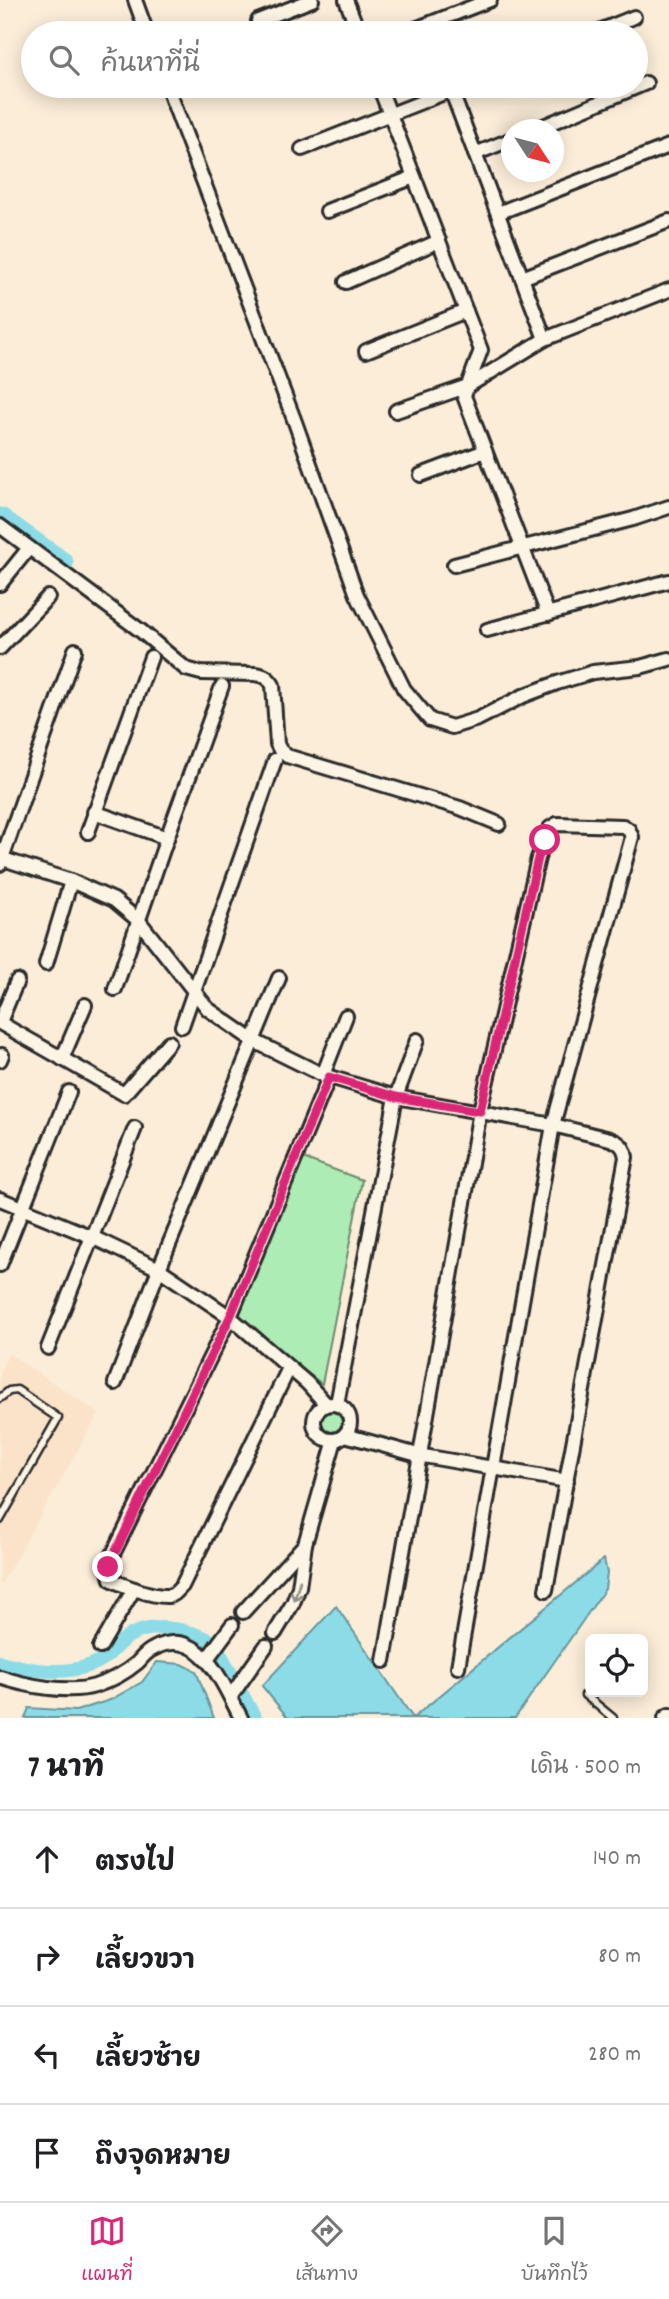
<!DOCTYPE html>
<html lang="th">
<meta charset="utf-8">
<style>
:root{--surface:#fff;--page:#f6f6f6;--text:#202124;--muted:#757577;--line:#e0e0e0;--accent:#db2777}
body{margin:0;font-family:Dekko,"Playpen Sans Thai",sans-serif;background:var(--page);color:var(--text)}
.controls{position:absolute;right:21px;bottom:21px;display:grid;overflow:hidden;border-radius:10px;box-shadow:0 4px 18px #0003}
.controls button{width:63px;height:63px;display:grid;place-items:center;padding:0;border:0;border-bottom:2px solid var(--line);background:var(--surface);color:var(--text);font:35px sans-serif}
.compass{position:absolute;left:501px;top:119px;width:63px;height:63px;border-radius:50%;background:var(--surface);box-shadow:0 4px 18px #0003;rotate:126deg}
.stop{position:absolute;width:21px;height:21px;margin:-16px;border:5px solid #db2777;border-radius:50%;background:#fff}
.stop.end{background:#db2777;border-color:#fff;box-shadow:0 2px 7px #0008}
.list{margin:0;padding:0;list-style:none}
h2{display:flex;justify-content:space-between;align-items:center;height:91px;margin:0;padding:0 28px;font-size:30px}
h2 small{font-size:23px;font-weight:400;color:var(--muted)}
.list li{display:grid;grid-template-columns:46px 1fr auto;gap:21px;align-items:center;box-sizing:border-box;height:98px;padding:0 28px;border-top:2px solid var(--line)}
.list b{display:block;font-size:26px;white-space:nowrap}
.list em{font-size:23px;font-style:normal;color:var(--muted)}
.icon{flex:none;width:38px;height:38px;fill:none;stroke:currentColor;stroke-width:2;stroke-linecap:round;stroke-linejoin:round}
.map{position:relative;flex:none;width:669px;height:1718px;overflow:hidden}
.search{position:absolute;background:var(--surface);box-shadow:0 4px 18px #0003;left:21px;right:21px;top:21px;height:77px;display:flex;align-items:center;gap:18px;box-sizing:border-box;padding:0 24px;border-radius:38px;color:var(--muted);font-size:26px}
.sheet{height:483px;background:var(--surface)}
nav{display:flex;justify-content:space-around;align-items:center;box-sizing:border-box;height:98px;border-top:2px solid var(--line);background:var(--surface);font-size:19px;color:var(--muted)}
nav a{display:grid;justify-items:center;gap:4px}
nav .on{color:var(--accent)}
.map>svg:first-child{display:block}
</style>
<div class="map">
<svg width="669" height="1718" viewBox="0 0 669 1718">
<rect width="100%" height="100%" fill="#fbedd8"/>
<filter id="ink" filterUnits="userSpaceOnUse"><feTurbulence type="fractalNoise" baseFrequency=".0143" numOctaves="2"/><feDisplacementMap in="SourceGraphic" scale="14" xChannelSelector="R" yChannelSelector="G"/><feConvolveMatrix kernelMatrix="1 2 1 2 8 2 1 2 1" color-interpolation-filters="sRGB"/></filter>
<g filter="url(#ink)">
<!-- built -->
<polygon fill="#fae3c9" points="9,1354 99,1413 0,1586 0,1371"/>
<!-- green -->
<g fill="#adecb4" stroke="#6c8c70" stroke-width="2">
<polygon points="300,1157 362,1180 322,1384 237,1318"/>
<circle cx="332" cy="1422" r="10"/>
</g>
<!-- water -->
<g fill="#8cdce7" stroke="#65959c" stroke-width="2">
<polygon points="604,1559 607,1573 605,1589 515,1718 413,1718"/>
<polygon points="336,1606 413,1718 288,1718 262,1686"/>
<polygon points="157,1662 182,1664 196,1671 214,1718 25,1718 29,1708 76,1711 110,1700 142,1682"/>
</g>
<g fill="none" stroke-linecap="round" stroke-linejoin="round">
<!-- canal -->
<path stroke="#8cdce7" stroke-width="14" d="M0,1662c30,8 61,14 91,3 16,-6 19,-13 30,-23 26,-23 65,-14 93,0l41,76"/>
<!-- river -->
<polyline stroke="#8cdce7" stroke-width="23" points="0,519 62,563"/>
<!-- service casing -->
<g stroke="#2b2b2b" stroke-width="11">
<g id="service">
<polyline points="0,1398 9,1391 17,1390 58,1418 0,1520"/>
<polyline points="585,1695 613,1718"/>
</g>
</g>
<!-- minor casing -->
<g stroke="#2b2b2b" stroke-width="18">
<g id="minor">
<polyline points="135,0 147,33"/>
<polyline points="346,0 359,33"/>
<polyline points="258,21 312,0"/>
<polyline points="405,33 490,0"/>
<polyline points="594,33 634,17"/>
<polyline points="167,86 295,422 357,595 404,689 430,720 452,727 478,719 523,696 557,683 593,672 640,667 669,659"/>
<polyline points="379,86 481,350 464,396 548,614"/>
<polyline points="451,90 545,339"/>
<polyline points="534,130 646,83"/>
<polyline points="302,149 462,86"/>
<polyline points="475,154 512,139"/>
<polyline points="327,211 414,177"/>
<polyline points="498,213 669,146"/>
<polyline points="522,278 669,221"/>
<polyline points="346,282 439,241"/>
<polyline points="366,351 466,311"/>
<polyline points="396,411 468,386 545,339 669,290"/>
<polyline points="421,475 485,451"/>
<path d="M0,526l141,105 45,38 15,4 54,1c9,1 13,3 18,11l4,59 3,6 7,6 173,52 39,16"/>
<polyline points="454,565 633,519 669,507"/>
<polyline points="0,584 29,548"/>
<polyline points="487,630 669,581"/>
<polyline points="0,648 48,597"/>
<polyline points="94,812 167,838"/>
<polyline points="88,832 151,657"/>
<path d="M0,858l71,23 43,19 25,21 69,88 46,32 69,34 73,22 157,28 57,14c10,4 14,7 16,18l-80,433"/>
<polyline points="0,864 75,650"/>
<polyline points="46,964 71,881"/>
<polyline points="115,989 167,838 222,686"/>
<polyline points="0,1022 17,981"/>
<polyline points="0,1023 124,1094 169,1042"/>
<polyline points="182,1026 275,760"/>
<polyline points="62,1059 85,1005"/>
<polyline points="0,1060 2,1055"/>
<polyline points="323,1075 346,1016"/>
<polyline points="0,1199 92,1237 159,1269 230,1317 307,1383 326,1404"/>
<polyline points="0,1265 69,1092"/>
<polyline points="48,1348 135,1128"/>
<path d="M289,1368l-107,218c-4,4 -8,10 -14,10 -14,1 -45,-10 -57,-17l-3,-12 3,-9 119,-241 99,-240"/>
<polyline points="115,1383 159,1269 279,978"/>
<circle cx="332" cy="1422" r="18"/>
<polyline points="337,1404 396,1097 417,1040"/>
<polyline points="345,1435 418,1455 567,1481"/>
<polyline points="243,1612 305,1544"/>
<polyline points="275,1633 293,1603 299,1587 305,1544 335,1440"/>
<polyline points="100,1647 134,1589"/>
<polyline points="207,1659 232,1625"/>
<polyline points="384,1661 480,1111 538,858 550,828 557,824 623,826 629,830 632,837 553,1125 458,1667"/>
<path d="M0,1677c26,9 69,17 95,9 15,-5 29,-12 42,-23 5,-5 9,-11 16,-14 48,-26 71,38 88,69"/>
<polyline points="231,1696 266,1646"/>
<polyline points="665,1718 669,1715"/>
</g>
</g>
<!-- service -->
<use href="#service" stroke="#fcf5e5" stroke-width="6"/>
<!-- minor -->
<use href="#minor" stroke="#fcf5e5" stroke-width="12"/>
</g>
<!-- one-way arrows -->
<defs><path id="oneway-shaft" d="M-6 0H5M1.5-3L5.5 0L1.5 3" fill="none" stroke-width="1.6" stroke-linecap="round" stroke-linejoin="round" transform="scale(1.75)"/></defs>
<use stroke="#949088" href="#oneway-shaft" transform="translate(297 1591) rotate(106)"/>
</g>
<g fill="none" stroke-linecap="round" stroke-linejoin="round" filter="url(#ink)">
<!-- route -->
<polyline stroke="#db2777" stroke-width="9" points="108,1567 230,1317 329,1077 396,1097 480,1111 538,858 545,840"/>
</g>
</svg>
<div class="controls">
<button><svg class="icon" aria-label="locate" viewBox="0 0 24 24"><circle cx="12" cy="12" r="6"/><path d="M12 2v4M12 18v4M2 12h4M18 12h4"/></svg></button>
</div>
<svg class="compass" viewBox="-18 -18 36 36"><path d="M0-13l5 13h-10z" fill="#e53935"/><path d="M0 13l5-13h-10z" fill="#757577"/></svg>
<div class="stop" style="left:545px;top:840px"></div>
<div class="stop end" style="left:108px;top:1567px"></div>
<div class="search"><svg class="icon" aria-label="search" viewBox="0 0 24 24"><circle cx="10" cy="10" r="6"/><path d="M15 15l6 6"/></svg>ค้นหาที่นี่</div>
</div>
<section class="sheet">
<h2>7 นาที<small>เดิน · 500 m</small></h2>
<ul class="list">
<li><svg class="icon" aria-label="ahead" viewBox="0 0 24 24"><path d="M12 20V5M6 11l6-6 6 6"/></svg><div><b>ตรงไป</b></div><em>140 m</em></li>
<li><svg class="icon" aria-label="right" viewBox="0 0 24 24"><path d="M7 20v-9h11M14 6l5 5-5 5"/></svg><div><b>เลี้ยวขวา</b></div><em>80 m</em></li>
<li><svg class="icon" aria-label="left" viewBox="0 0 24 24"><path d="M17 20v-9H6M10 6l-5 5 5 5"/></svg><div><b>เลี้ยวซ้าย</b></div><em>280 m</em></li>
<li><svg class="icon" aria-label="arrive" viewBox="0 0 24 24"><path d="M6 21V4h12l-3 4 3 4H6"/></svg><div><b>ถึงจุดหมาย</b></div></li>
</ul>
</section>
<nav>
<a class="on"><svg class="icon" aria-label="map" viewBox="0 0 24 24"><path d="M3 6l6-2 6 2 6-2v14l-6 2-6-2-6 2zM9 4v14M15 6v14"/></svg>แผนที่</a>
<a><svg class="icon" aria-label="directions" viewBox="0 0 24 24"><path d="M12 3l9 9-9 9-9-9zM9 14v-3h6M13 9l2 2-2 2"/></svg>เส้นทาง</a>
<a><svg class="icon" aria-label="saved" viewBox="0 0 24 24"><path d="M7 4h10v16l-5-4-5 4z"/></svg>บันทึกไว้</a>
</nav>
